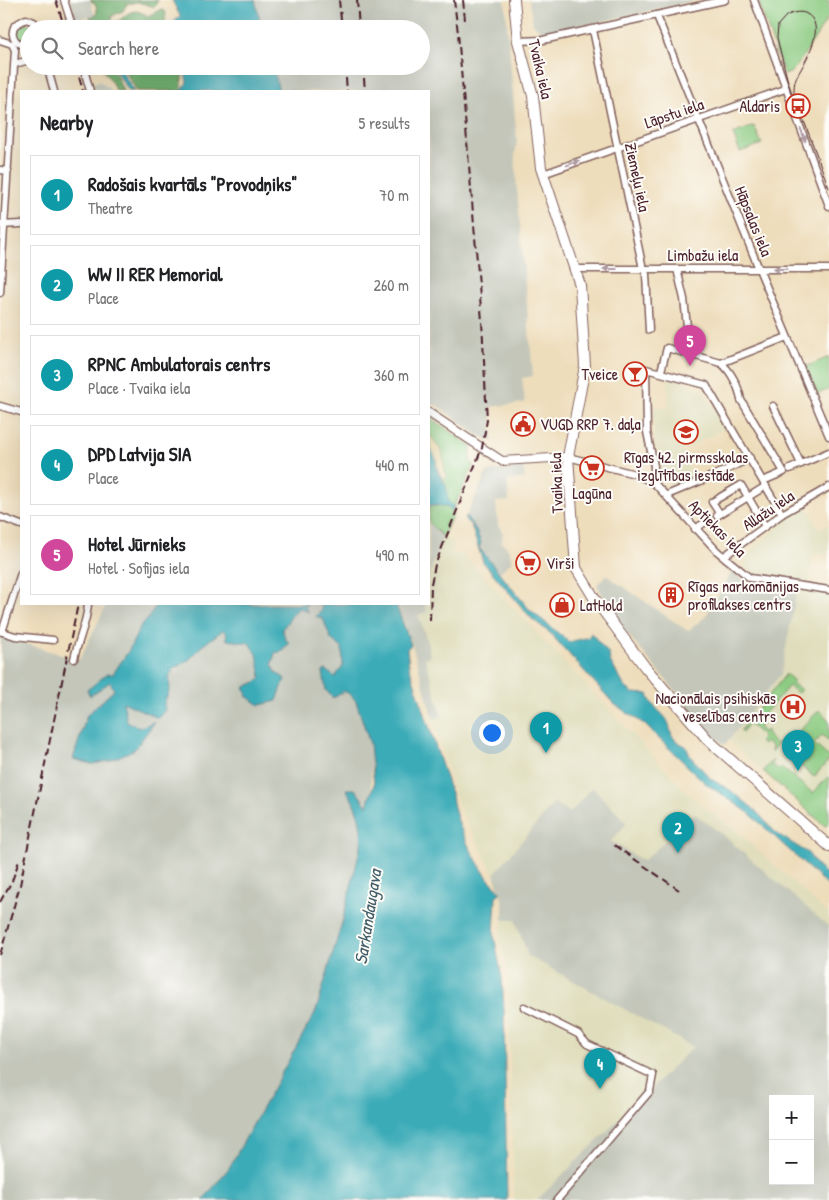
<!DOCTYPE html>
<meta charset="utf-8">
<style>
:root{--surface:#fff;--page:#f6f6f6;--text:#202124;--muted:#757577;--line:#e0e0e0;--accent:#2563eb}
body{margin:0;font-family:"Patrick Hand",sans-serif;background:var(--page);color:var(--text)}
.controls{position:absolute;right:15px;bottom:15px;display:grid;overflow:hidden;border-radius:0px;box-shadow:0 5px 20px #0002}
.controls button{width:45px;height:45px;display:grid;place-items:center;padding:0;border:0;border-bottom:1px solid var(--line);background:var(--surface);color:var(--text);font:25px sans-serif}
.you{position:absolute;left:491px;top:732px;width:18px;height:18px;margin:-12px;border:4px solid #fff;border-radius:50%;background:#1a73e8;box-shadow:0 0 0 8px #1a73e833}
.badge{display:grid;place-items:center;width:32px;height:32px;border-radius:50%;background:var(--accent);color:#fff;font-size:16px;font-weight:700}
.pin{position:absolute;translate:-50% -41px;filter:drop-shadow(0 1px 2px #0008)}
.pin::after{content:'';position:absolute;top:26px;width:18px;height:15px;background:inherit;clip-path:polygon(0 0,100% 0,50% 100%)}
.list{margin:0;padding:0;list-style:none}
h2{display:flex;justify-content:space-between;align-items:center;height:65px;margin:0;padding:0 20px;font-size:21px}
h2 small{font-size:16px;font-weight:400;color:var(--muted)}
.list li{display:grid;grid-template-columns:32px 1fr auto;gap:15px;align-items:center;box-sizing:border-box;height:80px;margin:0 10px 10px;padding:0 10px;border:1px solid var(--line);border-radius:0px}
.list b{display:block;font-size:19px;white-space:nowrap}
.list p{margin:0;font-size:16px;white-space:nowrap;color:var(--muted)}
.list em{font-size:16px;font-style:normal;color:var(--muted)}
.icon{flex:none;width:28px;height:28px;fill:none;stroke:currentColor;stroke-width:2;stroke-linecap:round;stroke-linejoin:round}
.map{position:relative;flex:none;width:829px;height:1200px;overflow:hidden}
.search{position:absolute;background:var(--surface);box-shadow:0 5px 20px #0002;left:20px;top:20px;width:410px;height:55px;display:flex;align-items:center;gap:12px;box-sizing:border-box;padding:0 18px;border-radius:28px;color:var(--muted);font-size:19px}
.panel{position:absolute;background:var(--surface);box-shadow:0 5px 20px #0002;left:20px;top:90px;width:410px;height:515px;border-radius:0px}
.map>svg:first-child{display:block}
</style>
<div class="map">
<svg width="829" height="1200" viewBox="0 0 829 1200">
<rect width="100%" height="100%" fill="#fdfcf7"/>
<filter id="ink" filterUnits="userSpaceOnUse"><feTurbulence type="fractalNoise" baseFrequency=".02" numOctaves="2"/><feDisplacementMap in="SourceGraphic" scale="10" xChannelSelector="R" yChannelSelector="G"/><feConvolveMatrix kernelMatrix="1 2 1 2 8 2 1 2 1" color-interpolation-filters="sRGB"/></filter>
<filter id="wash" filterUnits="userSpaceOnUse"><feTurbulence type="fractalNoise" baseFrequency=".0096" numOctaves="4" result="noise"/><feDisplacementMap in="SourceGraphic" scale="20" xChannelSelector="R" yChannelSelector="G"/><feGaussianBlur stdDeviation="1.12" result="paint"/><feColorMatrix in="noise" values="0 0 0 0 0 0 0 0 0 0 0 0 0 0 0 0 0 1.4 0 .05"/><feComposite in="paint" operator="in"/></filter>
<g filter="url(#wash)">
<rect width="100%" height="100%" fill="#edb"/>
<!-- built -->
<g fill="#dfddbb">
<polygon points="671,376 704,392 725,428 682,451 694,478 671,487 662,475 654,436 653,408 669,407 668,378"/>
<polygon points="807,507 819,529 829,525 829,555 813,553 809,582 754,574 745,568 746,556 783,522"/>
<polygon points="443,537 454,544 452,552 464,556 679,784 702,806 738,832 829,915 829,927 723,835 695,814 643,861 554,803 494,874 459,807 433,719 442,716 425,658 430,656 428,643 418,614 426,611 424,604 429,604 429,574"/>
<polygon points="797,590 829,595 829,824 825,826 729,741 781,674"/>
<polygon points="503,920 515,920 528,956 693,1047 537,1200 514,1200 508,971 499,939"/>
</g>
<!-- industrial -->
<g fill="#c3c6b9" fill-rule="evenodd">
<polygon points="70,0 90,0 95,16 75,18"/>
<polygon points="255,0 505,0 517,141 515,155 517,189 533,376 522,378 525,403 491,407 493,442 478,435 437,405 429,403 429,91 279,91 273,66 421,66 421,29 262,29"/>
<polygon points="529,0 699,0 550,33 542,32 533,24"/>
<polygon points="99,81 109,88 110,91 95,91 93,83"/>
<polygon points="523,467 525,478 507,481 509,501 496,502 498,525 503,533 502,542 509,550 512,561 499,573 479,548 479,539 476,530 466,516 487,472"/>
<polygon points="429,523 443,537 429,574"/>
<polygon points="732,572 751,584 797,590 781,674 725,745 711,734 616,620 597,585 606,575 688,631 705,617"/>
<polygon points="107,604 142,604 153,609 148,619 141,625 129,650 114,674 107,674 100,681 171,664 224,625 286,612 303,604 325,604 371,719 371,797 367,807 355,789 347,790 356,807 363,833 361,845 343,919 316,1011 229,1168 203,1200 0,1200 1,636 79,660"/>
<polygon points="398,604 424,604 427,611 418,615 428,643 430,656 425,658 442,716 433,719 413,648"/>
<path d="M592,787l35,36 -16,18 32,20 52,-47 28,21 106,92v273h-292l156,-153 -165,-91 -13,-36h-12v-18l-9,-28 60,-71 16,10zM773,1099h37v82h-37z"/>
</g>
<!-- green -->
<g fill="#8ccb82" stroke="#6b7556">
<polygon points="758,0 829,0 829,16 797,66 790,73 784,75"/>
<polygon points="24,23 30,24 34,29 29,29 29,41 20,40 16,32 19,26"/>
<polygon points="754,126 762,144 740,152 733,134"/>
<polygon points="829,357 829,389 815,395 805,367"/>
<polygon points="429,417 471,446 470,462 474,464 454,507 448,501 443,479 447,476 443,467 442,452 429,436"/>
<polygon points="443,505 452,511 453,514 443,537 429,523 429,507"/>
<polygon points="786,674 794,681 792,683 801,690 798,693 789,686 759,720 761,722 759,728 763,732 767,730 767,735 776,744 779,742 771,752 772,747 766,742 763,745 760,742 763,736 749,724 742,732 740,731"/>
<polygon points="819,710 829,720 829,741 822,735 814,744 829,757 829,760 814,777 800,765 806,757 799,750 800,746 794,741 789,742"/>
<polygon points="773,760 771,764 778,770 781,767 813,793 829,776 829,824 825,826 763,771"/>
</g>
<!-- forest -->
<g fill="#71af70" stroke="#5e674e">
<path d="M90,0h68l-3,7 -17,-5 -11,2 -4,7 -11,5v9c16,-8 17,-21 36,-9l13,-7 5,3 -1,10 3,7h-80l4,-6 -2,-6 5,-1 2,-4 -1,-7z"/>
<polygon points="99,66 109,66 116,75 123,91 116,91 110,79"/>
<polygon points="122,66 179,66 183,77 181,88 184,91 137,91"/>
</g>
<!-- sand -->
<path fill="#eeda9e" stroke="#9c7c64" d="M430,435l12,17 4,26 -3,1c-7,-11 -16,-31 -13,-44z"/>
<!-- water -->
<g fill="#3babb7" stroke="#426571">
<polygon points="172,0 255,0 262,29 183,29 179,26 179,29 176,29 174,22 180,16"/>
<polygon points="112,66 121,70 134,91 129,91"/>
<polygon points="184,66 273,66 279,91 182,91 187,82"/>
<polygon points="429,445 436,459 437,470 446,486 448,501 454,507 452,511 446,506 429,505"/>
<path d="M466,516l10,14 5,13 -2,5 50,61 40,33 20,-5 2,-4 18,21 1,7 15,26 8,6 15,1c3,11 9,14 16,22 11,12 0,21 22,30l4,10 21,23 19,11 24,19 22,24 32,20 10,14 11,9v11l-80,-74 -44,-30 -61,-59 -30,-20 -65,-72 -17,-13 -49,-57 -12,-37 -7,-6z"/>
<path d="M156,604h152l-3,3 3,5 -8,-4c-8,4 -11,14 -18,21l4,11 4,3 -6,5 -1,3 -8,2 -3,11 4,8 9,7 -8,22 -17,4 -14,-9 1,-4 -3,-5 12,-5 5,-5 -4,-23 -8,-11 -22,-3 -1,-8 -3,-2 -21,16 -13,14 -15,8 -5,9 1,12 -6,14 1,7 -7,8 -35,-16 4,19 13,7 15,-7 -20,28 -26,12 -17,3 -19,-5 14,-44 27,-25 -4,-8 -20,14 -3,-6 20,-16h6l16,-24 12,-25 7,-6z"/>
<path d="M320,604h76l15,41 -4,4 2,17 43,130c4,29 20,59 36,82 4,6 11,9 12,15l-4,3 -2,39 8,43 2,32 3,190h-304l26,-32 87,-157 27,-92 18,-74c2,-20 -4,-39 -15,-56h9l12,17 7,-22 -4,-40 -14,-43 -5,-6 -7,-4 -11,7 -7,-8 -3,-18 2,-2 10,7 8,-11 -1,-18 -11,-9 -8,-20 -7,-3 6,-7z"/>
</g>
</g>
<g filter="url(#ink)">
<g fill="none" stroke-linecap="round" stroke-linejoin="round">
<!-- minor casing -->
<g stroke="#83625d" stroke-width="9">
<g id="minor">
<polyline points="64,0 73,29"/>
<polyline points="754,0 829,206"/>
<polyline points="657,16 759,269 829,436"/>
<polyline points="593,30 643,269 646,274 649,330"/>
<polyline points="0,40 12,44 15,50 0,293"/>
<polyline points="518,41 543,40 725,0"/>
<path d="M29,45c-13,1 -20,-9 -14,-20l11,-6 8,3 4,7"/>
<polyline points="15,64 29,60"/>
<polyline points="47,66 54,91"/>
<polyline points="83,66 90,91"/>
<polyline points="0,170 8,171"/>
<polyline points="543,174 785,89"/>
<polyline points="0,225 21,224"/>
<polyline points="576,269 829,269"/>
<polyline points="677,269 684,299 690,354"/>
<polyline points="721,363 787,337"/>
<path d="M661,371l6,-23 54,15c10,8 18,24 20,37l43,72 -21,9"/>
<polyline points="0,406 21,412"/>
<polyline points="773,406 801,464 829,452"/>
<polyline points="568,457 635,474 654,483 717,551 750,578 829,590"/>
<polyline points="790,469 801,464"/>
<polyline points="654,483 654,466 647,432 646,369 706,385 782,514"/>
<polyline points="667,495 722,472 750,458"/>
<polyline points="720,514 712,502 741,485 765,526"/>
<polyline points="717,516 766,486"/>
<polyline points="0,517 21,525"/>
<polyline points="695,529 707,521"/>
<polyline points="723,557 782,514 829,487"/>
<polyline points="0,631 15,636 53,640"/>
<polyline points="2,632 21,573"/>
<path d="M74,659c4,-19 13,-36 14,-55"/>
<polyline points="524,1007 578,1034 587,1044 653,1075 650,1091 557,1200"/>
</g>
</g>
<!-- tertiary casing -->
<g stroke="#83625d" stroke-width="10">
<polyline id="tertiary" points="429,413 502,461 568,457"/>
</g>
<!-- primary casing -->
<g stroke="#83625d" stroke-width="12">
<polyline id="primary" points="514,0 518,41 533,96 541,168 580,285 585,366 568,457 576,568 596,601 645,667 708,740 829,846"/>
</g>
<!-- minor -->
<use href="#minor" stroke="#fff" stroke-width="6"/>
<!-- tertiary -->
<use href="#tertiary" stroke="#fff" stroke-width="8"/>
<!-- primary -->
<use href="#primary" stroke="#fff" stroke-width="10"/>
<!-- tram -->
<path stroke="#4a1f2b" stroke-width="1" d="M791,94l-14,-56 1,-13 8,-9c6,-3 12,-5 19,-3 24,11 0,49 -9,65 -2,5 -2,10 -2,16l35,94"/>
<!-- rail -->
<g stroke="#4a1f2b" stroke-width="2" stroke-dasharray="8 4" stroke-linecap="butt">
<polyline points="56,0 65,29"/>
<polyline points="339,0 342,29"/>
<polyline points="357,0 359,29"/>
<polyline points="463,0 465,20"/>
<polyline points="76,66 83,91"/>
<polyline points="345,66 347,91"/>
<polyline points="363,66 365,91"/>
<polyline points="430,620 431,584 435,565 482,448 487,420 482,321 458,33 454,0"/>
<polyline points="614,845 679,890"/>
<polyline points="0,902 12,881 19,861"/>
<polyline points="0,955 20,885 78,604"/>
</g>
</g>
<!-- one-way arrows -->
<defs><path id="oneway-solid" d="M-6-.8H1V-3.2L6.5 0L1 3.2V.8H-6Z" transform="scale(1.25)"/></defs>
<g fill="#ae9aa0">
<use href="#oneway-solid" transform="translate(803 135) rotate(70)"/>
<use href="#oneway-solid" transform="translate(573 163) rotate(-20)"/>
<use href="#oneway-solid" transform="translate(610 269) rotate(180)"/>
<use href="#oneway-solid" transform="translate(780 269) rotate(-180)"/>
</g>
</g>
<!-- icons -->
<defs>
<g id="bus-ring" transform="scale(1.25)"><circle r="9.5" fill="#fdfcf7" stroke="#c8321e" stroke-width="1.5"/><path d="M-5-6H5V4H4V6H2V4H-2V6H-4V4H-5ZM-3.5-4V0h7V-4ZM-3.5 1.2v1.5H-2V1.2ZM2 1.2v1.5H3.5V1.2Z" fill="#c8321e"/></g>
<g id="bar-ring" transform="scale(1.25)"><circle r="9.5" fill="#fdfcf7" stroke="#c8321e" stroke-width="1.5"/><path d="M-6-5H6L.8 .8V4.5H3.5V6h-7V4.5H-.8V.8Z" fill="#c8321e"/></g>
<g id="civic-ring" transform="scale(1.25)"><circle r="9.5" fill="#fdfcf7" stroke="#c8321e" stroke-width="1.5"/><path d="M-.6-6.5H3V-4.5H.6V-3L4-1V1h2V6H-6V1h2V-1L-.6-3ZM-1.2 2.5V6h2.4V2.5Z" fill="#c8321e"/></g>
<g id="school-ring" transform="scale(1.25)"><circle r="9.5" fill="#fdfcf7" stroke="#c8321e" stroke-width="1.5"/><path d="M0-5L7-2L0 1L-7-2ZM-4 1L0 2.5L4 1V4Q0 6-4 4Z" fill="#c8321e"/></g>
<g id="supermarket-ring" transform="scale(1.25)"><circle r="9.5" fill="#fdfcf7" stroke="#c8321e" stroke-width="1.5"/><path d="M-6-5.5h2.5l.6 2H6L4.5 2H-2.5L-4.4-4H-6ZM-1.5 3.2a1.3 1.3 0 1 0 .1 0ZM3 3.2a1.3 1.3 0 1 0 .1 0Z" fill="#c8321e"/></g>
<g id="building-ring" transform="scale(1.25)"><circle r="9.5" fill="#fdfcf7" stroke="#c8321e" stroke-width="1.5"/><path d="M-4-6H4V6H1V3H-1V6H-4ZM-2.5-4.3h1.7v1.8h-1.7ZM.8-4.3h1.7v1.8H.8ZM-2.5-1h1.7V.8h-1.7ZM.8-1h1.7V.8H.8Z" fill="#c8321e"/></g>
<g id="shop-ring" transform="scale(1.25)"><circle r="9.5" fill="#fdfcf7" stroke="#c8321e" stroke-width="1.5"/><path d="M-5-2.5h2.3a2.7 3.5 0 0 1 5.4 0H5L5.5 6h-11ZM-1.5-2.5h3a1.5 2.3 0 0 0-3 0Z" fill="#c8321e"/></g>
<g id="hospital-ring" transform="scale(1.25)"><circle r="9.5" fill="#fdfcf7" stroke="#c8321e" stroke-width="1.5"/><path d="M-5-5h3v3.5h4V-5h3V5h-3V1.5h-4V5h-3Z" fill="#c8321e"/></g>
</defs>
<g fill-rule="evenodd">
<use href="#bus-ring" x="798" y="106"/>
<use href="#bar-ring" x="635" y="374"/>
<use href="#civic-ring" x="523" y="424"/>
<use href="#school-ring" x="686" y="432"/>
<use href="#supermarket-ring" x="592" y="468"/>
<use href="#supermarket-ring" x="528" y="563"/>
<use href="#building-ring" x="671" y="595"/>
<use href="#shop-ring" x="562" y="605"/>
<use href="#hospital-ring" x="793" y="707"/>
</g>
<g text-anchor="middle" stroke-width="4" stroke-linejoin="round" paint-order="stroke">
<!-- street labels -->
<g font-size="16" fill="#4a1f2b" stroke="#fdfcf7">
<text transform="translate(541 69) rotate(77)" y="6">Tvaika iela</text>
<text transform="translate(674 113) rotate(-19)" y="6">Lāpstu iela</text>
<text transform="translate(638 177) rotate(78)" y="6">Ziemeļu iela</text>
<text transform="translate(754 221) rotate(68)" y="6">Hāpsalas iela</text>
<text x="703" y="261">Limbažu iela</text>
<text transform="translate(556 483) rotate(-92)" y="6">Tvaika iela</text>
<text transform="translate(768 510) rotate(-34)" y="6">Allažu iela</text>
<text transform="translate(718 528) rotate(45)" y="6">Aptiekas iela</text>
</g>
<!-- poi labels -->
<g font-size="16" fill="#4a1f2b" stroke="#fdfcf7" text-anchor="start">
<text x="780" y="112" text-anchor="end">Aldaris</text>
<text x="618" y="380" text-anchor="end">Tveice</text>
<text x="540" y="430">VUGD RRP 7. daļa</text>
<text x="686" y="463" text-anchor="middle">Rīgas 42. pirmsskolas<tspan x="686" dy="18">izglītības iestāde</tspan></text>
<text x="592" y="499" text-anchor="middle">Lagūna</text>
<text x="546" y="569">Virši</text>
<text x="688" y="592">Rīgas narkomānijas<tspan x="688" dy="18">profilakses centrs</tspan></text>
<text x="580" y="611">LatHold</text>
<text x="776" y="704" text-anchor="end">Nacionālais psihiskās<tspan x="776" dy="18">veselības centrs</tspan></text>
</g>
<!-- water labels -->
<g font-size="18" font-style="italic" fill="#435e6a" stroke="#fdfcf7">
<text transform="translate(368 917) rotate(-81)" y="6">Sarkandaugava</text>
</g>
</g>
</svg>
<div class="controls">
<button>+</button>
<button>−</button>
</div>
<div class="you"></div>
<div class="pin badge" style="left:546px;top:753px;background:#0f9aa8">1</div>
<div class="pin badge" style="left:678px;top:853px;background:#0f9aa8">2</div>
<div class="pin badge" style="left:798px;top:771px;background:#0f9aa8">3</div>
<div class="pin badge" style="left:600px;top:1089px;background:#0f9aa8">4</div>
<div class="pin badge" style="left:690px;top:366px;background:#d1479c">5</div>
<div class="search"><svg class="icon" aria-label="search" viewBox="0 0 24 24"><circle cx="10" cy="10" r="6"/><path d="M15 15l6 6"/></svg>Search here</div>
<section class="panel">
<h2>Nearby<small>5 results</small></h2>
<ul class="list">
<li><span class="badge" style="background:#0f9aa8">1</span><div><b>Radošais kvartāls &quot;Provodņiks&quot;</b><p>Theatre</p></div><em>70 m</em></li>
<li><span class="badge" style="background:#0f9aa8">2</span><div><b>WW II RER Memorial</b><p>Place</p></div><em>260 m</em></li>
<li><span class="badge" style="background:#0f9aa8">3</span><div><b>RPNC Ambulatorais centrs</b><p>Place · Tvaika iela</p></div><em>360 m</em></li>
<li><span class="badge" style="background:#0f9aa8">4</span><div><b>DPD Latvija SIA</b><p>Place</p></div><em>440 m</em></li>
<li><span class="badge" style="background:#d1479c">5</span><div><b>Hotel Jūrnieks</b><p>Hotel · Sofijas iela</p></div><em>490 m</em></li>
</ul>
</section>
</div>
